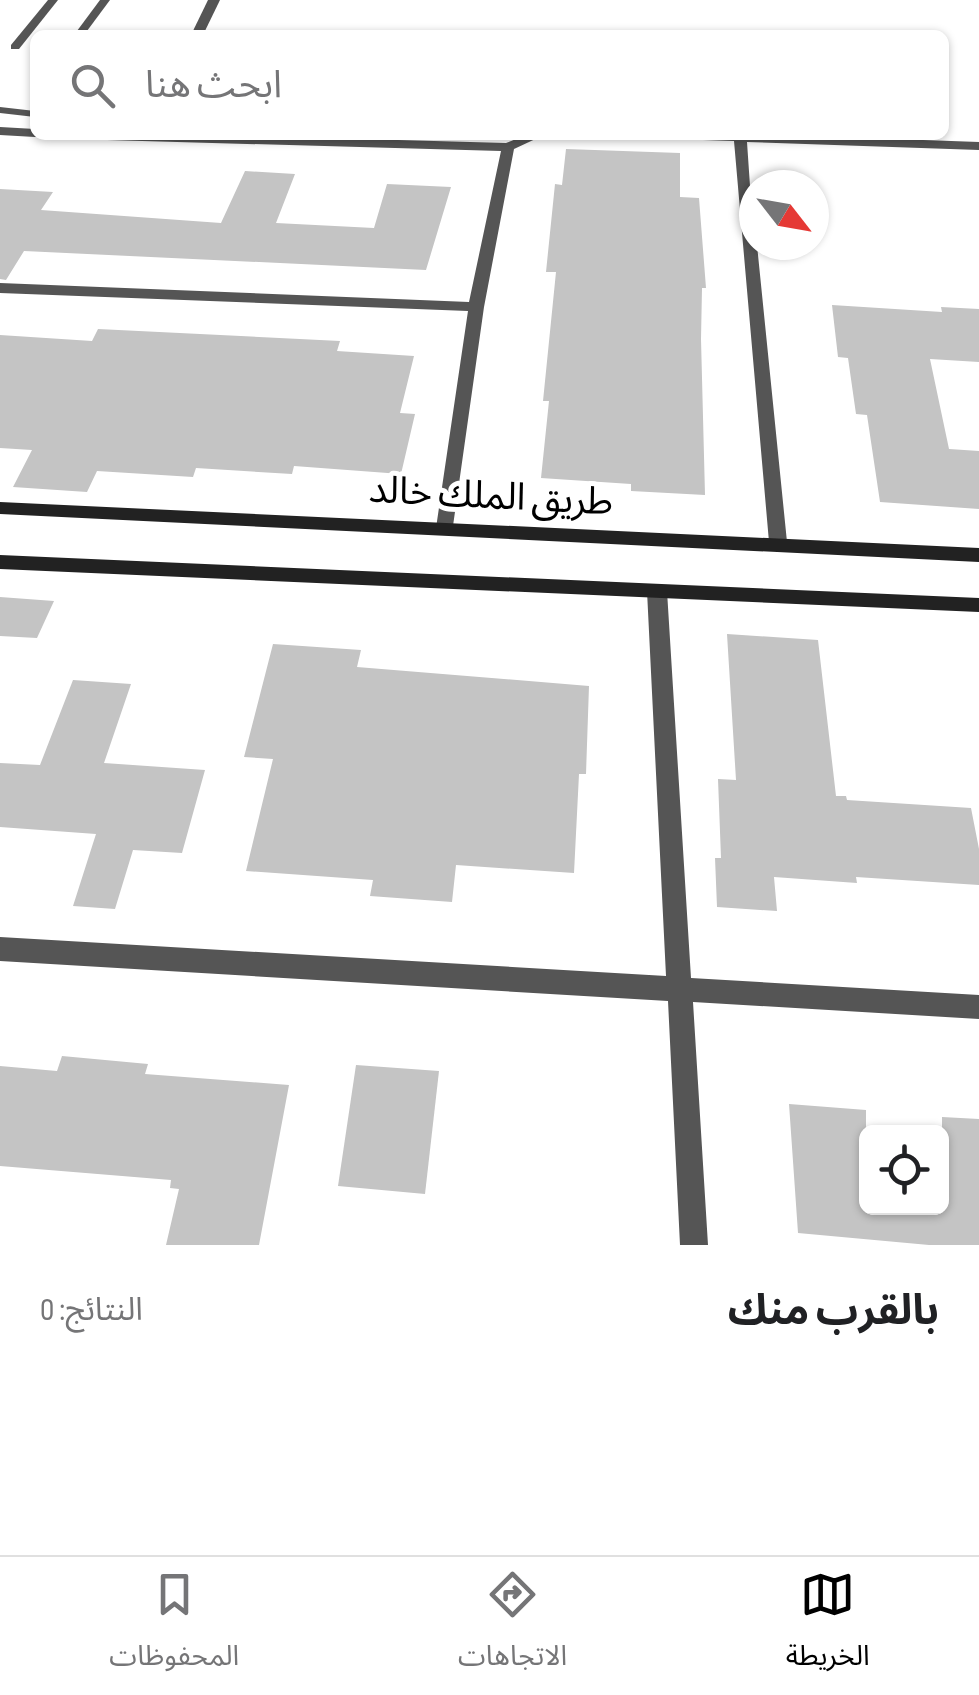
<!DOCTYPE html>
<html lang="ar">
<meta charset="utf-8">
<style>
:root{--surface:#fff;--page:#f2f2f2;--text:#202124;--muted:#757577;--line:#e0e0e0;--accent:#000}
body{margin:0;font-family:"Sofia Sans Condensed","Noto Sans Arabic",sans-serif;background:var(--page);color:var(--text);direction:rtl}
.controls{position:absolute;right:30px;bottom:30px;display:grid;overflow:hidden;border-radius:15px;box-shadow:0 2px 8px #0004}
.controls button{width:90px;height:90px;display:grid;place-items:center;padding:0;border:0;border-bottom:2px solid var(--line);background:var(--surface);color:var(--text);font:50px sans-serif}
.compass{position:absolute;left:739px;top:170px;width:90px;height:90px;border-radius:50%;background:var(--surface);box-shadow:0 2px 8px #0004;rotate:121deg}
.list{margin:0;padding:0;list-style:none}
h2{display:flex;justify-content:space-between;align-items:center;height:130px;margin:0;padding:0 40px;font-size:42px}
h2 small{font-size:32px;font-weight:400;color:var(--muted)}
.icon{flex:none;width:55px;height:55px;fill:none;stroke:currentColor;stroke-width:2;stroke-linecap:round;stroke-linejoin:round}
.map{position:relative;flex:none;width:979px;height:1245px;overflow:hidden;direction:ltr}
.search{position:absolute;background:var(--surface);box-shadow:0 2px 8px #0004;left:30px;right:30px;top:30px;height:110px;display:flex;align-items:center;gap:25px;box-sizing:border-box;padding:0 35px;border-radius:15px;color:var(--muted);font-size:38px}
.sheet{height:310px;background:var(--surface)}
nav{display:flex;justify-content:space-around;align-items:center;box-sizing:border-box;height:140px;border-top:2px solid var(--line);background:var(--surface);font-size:28px;color:var(--muted)}
nav a{display:grid;justify-items:center;gap:5px}
nav .on{color:var(--accent)}
.map>svg:first-child{display:block}
</style>
<div class="map">
<svg width="979" height="1245" viewBox="0 0 979 1245">
<rect width="100%" height="100%" fill="#fff"/>
<!-- building -->
<g fill="#c4c4c4">
<polygon points="566,149 680,153 680,197 699,198 706,288 702,288 701,339 705,495 631,491 631,484 541,478 549,401 543,401 556,272 546,272 555,184 562,185"/>
<polygon points="245,171 295,174 276,223 374,228 387,184 451,187 426,270 24,251 6,280 0,279 0,189 53,192 41,210 221,223"/>
<polygon points="832,305 942,312 941,307 979,309 979,362 930,359 949,449 979,451 979,509 880,502 867,415 856,414 848,358 838,357"/>
<polygon points="98,329 340,341 337,351 414,356 400,413 415,414 401,474 294,466 292,474 196,468 193,477 97,471 87,492 13,487 32,450 0,448 0,335 92,341"/>
<polygon points="0,597 54,601 37,638 0,636"/>
<polygon points="727,634 818,640 836,796 846,796 847,800 971,808 979,849 979,885 856,877 857,883 774,877 777,911 717,907 715,858 721,858 718,779 736,780"/>
<polygon points="273,644 361,650 357,667 589,686 586,774 579,774 574,873 456,865 452,902 370,896 373,880 246,871 273,759 244,757"/>
<polygon points="73,680 131,684 104,763 205,770 182,853 133,850 115,909 73,906 96,834 0,827 0,763 40,765"/>
<polygon points="62,1056 148,1064 145,1074 289,1085 259,1245 166,1245 179,1189 170,1188 171,1180 0,1166 0,1066 57,1071"/>
<polygon points="356,1065 439,1071 425,1194 338,1186"/>
<polygon points="789,1104 866,1110 866,1208 942,1208 942,1117 979,1119 979,1245 929,1245 798,1233"/>
</g>
<g fill="none" stroke-linecap="round" stroke-linejoin="round">
<!-- service -->
<g fill="#555" fill-rule="evenodd">
<polygon points="48,0 58,0 19,49 11,49 11,45"/>
<polygon points="100,0 110,0 84,35 74,35"/>
<polygon points="0,107 35,111 35,117 0,113"/>
</g>
<!-- minor -->
<g fill="#555" fill-rule="evenodd">
<polygon points="208,0 220,0 203,35 191,35"/>
<polygon points="0,127 35,129 35,135 40,135 35,137 0,135"/>
<polygon points="65,135 217,135 506,143 526,135 544,135 514,149 484,307 452,533 445,535 436,528 468,311 0,293 0,283 469,302 501,151 72,139"/>
<polygon points="665,135 783,135 979,142 979,150 747,142 754,245 757,245 787,542 778,549 769,542 734,141 672,139"/>
<polygon points="657,584 667,591 691,978 979,995 979,1019 693,1002 708,1245 680,1245 668,1001 0,961 0,937 666,976 647,591"/>
</g>
<!-- secondary -->
<g fill="#222" fill-rule="evenodd">
<polygon points="0,502 979,548 979,562 0,514"/>
<polygon points="0,555 979,598 979,612 0,569"/>
</g>
</g>
<g text-anchor="middle" stroke-width="10" stroke-linejoin="round" paint-order="stroke">
<!-- street labels -->
<g font-size="38" fill="#000" stroke="#fff">
<text transform="translate(491 495) rotate(3)" y="13">طريق الملك خالد</text>
</g>
</g>
</svg>
<div class="controls">
<button><svg class="icon" aria-label="locate" viewBox="0 0 24 24"><circle cx="12" cy="12" r="6"/><path d="M12 2v4M12 18v4M2 12h4M18 12h4"/></svg></button>
</div>
<svg class="compass" viewBox="-18 -18 36 36"><path d="M0-13l5 13h-10z" fill="#e53935"/><path d="M0 13l5-13h-10z" fill="#757577"/></svg>
<div class="search"><svg class="icon" aria-label="search" viewBox="0 0 24 24"><circle cx="10" cy="10" r="6"/><path d="M15 15l6 6"/></svg>ابحث هنا</div>
</div>
<section class="sheet">
<h2>بالقرب منك<small>النتائج: 0</small></h2>
<ul class="list">
</ul>
</section>
<nav>
<a class="on"><svg class="icon" aria-label="map" viewBox="0 0 24 24"><path d="M3 6l6-2 6 2 6-2v14l-6 2-6-2-6 2zM9 4v14M15 6v14"/></svg>الخريطة</a>
<a><svg class="icon" aria-label="directions" viewBox="0 0 24 24"><path d="M12 3l9 9-9 9-9-9zM9 14v-3h6M13 9l2 2-2 2"/></svg>الاتجاهات</a>
<a><svg class="icon" aria-label="saved" viewBox="0 0 24 24"><path d="M7 4h10v16l-5-4-5 4z"/></svg>المحفوظات</a>
</nav>
